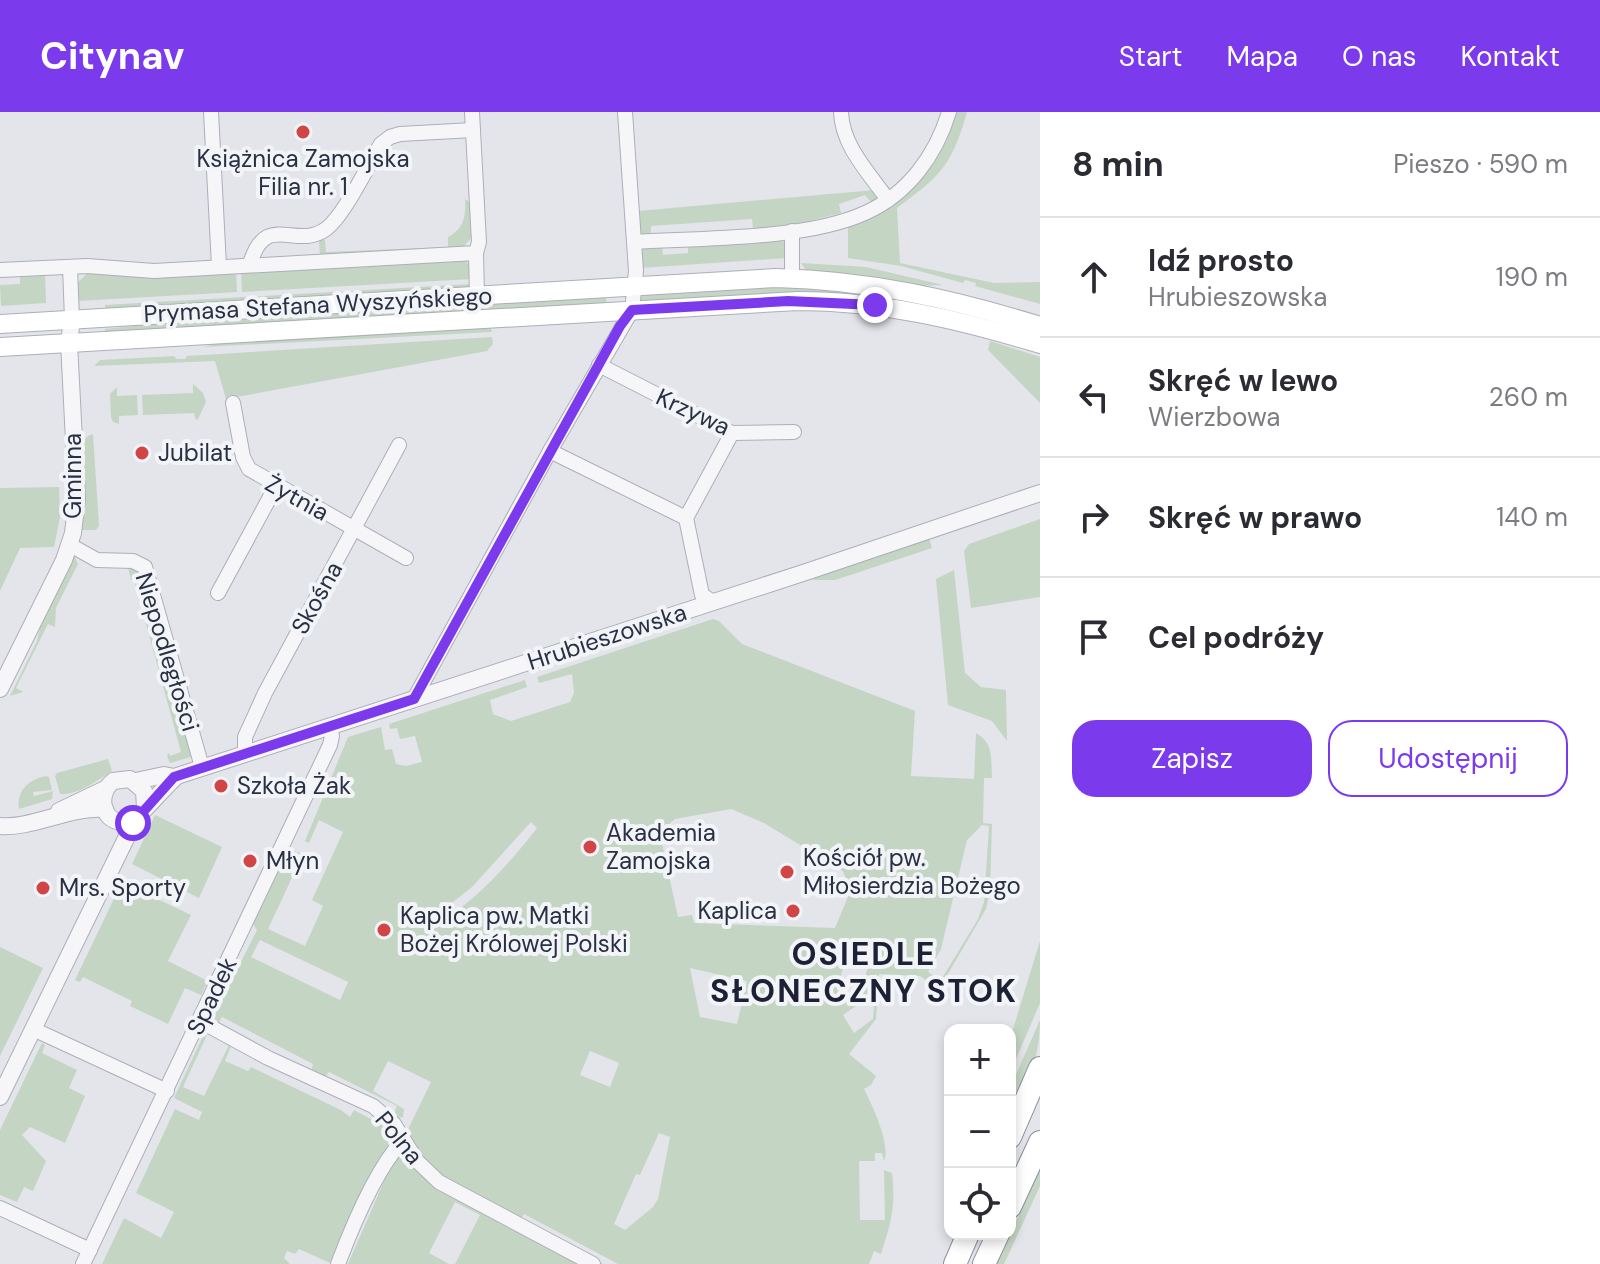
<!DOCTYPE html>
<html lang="pl">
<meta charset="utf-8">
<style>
:root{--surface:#fff;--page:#f2f2f3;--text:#2b2b33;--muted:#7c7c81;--line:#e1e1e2;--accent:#7c3aed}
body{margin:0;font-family:"DM Sans",sans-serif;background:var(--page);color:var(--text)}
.controls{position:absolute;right:24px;bottom:24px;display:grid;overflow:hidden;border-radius:16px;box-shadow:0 4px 12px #0003}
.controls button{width:72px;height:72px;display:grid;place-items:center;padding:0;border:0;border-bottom:2px solid var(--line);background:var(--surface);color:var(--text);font:40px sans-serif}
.stop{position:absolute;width:24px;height:24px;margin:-18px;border:6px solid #7c3aed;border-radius:50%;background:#fff}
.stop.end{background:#7c3aed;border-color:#fff;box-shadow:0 2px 8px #0008}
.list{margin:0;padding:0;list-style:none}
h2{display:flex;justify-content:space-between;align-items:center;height:104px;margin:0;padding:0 32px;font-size:34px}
h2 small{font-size:26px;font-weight:400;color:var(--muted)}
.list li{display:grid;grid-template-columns:52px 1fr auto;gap:24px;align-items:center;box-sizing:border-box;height:120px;padding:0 32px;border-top:2px solid var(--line)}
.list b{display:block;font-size:30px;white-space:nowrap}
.list p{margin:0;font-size:26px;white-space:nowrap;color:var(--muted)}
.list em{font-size:26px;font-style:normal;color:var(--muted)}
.actions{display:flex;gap:16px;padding:24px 32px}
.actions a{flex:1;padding:18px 0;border:2px solid var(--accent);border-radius:24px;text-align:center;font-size:28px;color:var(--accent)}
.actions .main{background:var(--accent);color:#fff}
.icon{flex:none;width:44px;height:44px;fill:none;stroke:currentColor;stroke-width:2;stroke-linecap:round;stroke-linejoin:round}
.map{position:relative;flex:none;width:1040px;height:1152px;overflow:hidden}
header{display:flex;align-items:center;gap:48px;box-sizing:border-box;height:112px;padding:0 40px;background:var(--accent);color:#fff}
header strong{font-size:38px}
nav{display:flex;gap:44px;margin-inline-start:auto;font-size:28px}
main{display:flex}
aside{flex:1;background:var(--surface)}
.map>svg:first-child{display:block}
</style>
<header>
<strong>Citynav</strong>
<nav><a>Start</a><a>Mapa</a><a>O nas</a><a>Kontakt</a></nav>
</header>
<main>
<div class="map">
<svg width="1040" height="1152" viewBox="0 0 1040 1152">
<rect width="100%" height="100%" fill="#e3e5eb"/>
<!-- green -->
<g fill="#c5d5c3" fill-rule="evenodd">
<path d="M955,0h12c-15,53 -26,64 -70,96l3,55 94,20 46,-1v22l-65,-18 1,-3 -11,-3 -2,3 -62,-17 -53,-8v-34c61,-32 86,-41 107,-112z"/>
<polygon points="875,78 879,85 871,90 865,83 839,92 841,101 801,111 753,117 752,107 651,114 651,124 641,123 638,99"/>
<path d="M465,87l6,4 2,33 -9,10 -11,3 -133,7 -1,-16h6l1,12 122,-5v-10c16,-8 18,-21 17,-38z"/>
<polygon points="781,128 786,132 787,146 641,156 641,141 644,136 662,134 663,143 688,141 688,132"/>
<polygon points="464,148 470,153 472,167 242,180 241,159"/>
<polygon points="801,151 866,155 943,173 918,174 807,159"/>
<polygon points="236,159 237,180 77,189 78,170 89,160"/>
<polygon points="20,161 45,161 46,191 1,194 0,173 20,172"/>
<polygon points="471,172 467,178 105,200 105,193"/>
<polygon points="793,173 937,191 964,204 643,192 639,186 641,182"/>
<polygon points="605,183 607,191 105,223 105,217 205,206"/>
<polygon points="490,214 492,220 204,235 228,228"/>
<polygon points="492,225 493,232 487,239 226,287 215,249 94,254 100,248 174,244 177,247 185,247 187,244"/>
<polygon points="990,229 1040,245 1040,291 988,238"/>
<polygon points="193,272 203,281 206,290 198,307 196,308 194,301 143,303 142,283 193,281"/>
<polygon points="117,275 117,284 137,283 138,303 119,304 119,312 113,310 111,305 110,282"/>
<polygon points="93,322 99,414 96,418 81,418 82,331 88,324"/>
<polygon points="59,375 60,405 54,435 20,436 0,479 0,376"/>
<polygon points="1040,407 1040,485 971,496 964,439 969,432"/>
<polygon points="929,426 932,436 835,468 813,468 816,464"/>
<polygon points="74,443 78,452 56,496 55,515 48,512 16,576 23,580 10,584 37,529 43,504"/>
<polygon points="128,455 139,458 183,611 180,612 182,620 186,619 191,645 170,651 167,644 169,641 170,644 181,640 134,468 131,468"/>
<polygon points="954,458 965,561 981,575 1006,578 1007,629 992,609 948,593 936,467"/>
<path d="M713,507l6,2 23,23 173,67 -4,65 63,3 2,-46c18,10 15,27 16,45h-8l-1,45 9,1 -2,67 -4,18 -47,80 -19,-13 -41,-2 -3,45 -27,35 27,22 -5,9 -7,4c8,16 27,55 20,72l-2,-8h-7v8h-16l1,59h25l-1,-50 8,3c4,33 -1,50 -11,81l-7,-3 -5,13h-251l-94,-50 -4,6 83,44h-148l25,-49 -25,-13 -26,51 20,11h-101l47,-108 36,-74 -43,-21 -15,30 31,18 -1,8 -7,1 -3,-2 4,-10 -68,-34 -5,6 -13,-6 2,-8 -91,-47 -4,7 -7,-3 46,-91 -4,-6 33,-71 6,-3 11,4 -35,75 37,17 18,-40 -11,-6 31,-68 -24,-12 -10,23 -4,-2 43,-104 33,-10 4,23 7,-1 4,15 10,2 16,-4 -7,-26 -15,3 -3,-11 -7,1 -1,-5 136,-44 2,7 -37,13 3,14 18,7 59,-19 4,-9 -2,-19 -33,9 -2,-6zM731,697l33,14 79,48 7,21 -15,36 -141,-5 -2,-8 -14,2 -17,-78 9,-3 -2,-11 7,-6zM531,710l6,6c-27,35 -57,68 -94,93l-5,-7 34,-27zM982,713l7,1 -5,76 -6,17 -37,61 -13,-8 13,-23 26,-109zM260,828l88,42 -8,18 -89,-43zM845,849l23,5 -7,30 -24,-6zM690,856l57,13 -10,43 -37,-7zM875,881l-2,26 -19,14 -11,-18zM590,939l29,12 -9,24 -30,-12zM659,1021l11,4 -12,62 -5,8 -28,23 -11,-6 22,-50 4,1z"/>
<path d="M108,647l4,12c-16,10 -33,24 -52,23l-5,-18 2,-3z"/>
<path d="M46,664l3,1 3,13 -19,2 1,4 19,-5 -1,8 -33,10c-3,-18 10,-30 27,-33z"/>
<polygon points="155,703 222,735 199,786 132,752"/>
<polygon points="122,770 191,803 168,849 208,869 201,883 185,876 168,912 130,894 132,889 83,865 80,870 75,868"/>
<polygon points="1040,829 1040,891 1010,961 1010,927"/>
<polygon points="0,835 43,856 0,944"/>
<path d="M1040,908c0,40 -14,66 -30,103v-35z"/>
<polygon points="204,922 207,923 183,975 204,984 229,933 231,934 225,949 248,959 251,955 341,998 350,1005 354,998 395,1020 346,1114 330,1151 299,1137 295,1142 287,1139 284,1146 290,1152 102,1152 124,1106 161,1126 174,1100 136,1081 175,997 199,1008 202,1000 174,986"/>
<polygon points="42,931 45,933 42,941 77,958 69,976 85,984 65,1031 30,1015 22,1023 46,1049 33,1079 24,1075 17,1090 0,1083 0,1018"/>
<polygon points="1040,1058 1040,1074 1004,1152 996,1152"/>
</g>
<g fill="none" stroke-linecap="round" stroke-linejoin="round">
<!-- minor casing -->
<g stroke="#acafb9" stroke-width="16">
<g id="minor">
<polyline points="211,0 219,154"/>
<path d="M841,0c1,34 28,61 47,88"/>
<polyline points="792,119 792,167"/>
<path d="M634,130c66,-4 172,-2 231,-29 43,-19 71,-58 84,-101"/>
<polyline points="476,141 477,184"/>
<path d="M250,152c16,-54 45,-13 76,-35 18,-13 42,-64 55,-85l9,-7 10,-3 73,-4"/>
<polyline points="70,155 72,207"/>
<polyline points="0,158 87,154 154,159 476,141 479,130 472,0"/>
<polyline points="599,253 732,321 794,320"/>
<polyline points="233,291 243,345 249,357 406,446"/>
<polyline points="550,339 686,406"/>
<polyline points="70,433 97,448 133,449 145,455 202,655"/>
<polyline points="218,481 276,374"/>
<polyline points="713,490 702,483 686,406 732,321"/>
<polyline points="414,587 550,339 632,198 636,159 625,0"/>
<polyline points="245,641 245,625 265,581 399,333"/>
<polyline points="200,909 268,946 373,994 394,1012 417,1049 439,1070 593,1152"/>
<polyline points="33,917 167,979"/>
<polyline points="0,1096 90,1138"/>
<polyline points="83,1152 330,633 332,624 329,614"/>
<path d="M338,1152c14,-37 39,-96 65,-124"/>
</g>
</g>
<!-- tertiary casing -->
<g stroke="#acafb9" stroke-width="18">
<g id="tertiary">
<polyline points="0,577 64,448 73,421 77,387 69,231 72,207"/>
<polyline points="136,669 164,663 174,665"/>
<path d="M145,696l-1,-17 -14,-12 -17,2c-20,17 -7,49 19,39 7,-2 35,-36 45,-44l626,-203 237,-80"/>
<polyline points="59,699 105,677"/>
<path d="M0,714c31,3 71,-20 105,-17"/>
<polyline points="0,985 136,706"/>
</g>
</g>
<!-- secondary casing -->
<g stroke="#acafb9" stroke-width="20">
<g id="secondary">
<path d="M0,212l776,-46c92,2 177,21 264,48"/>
<path d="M0,235l798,-46c84,0 162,19 242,43"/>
</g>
</g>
<!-- trunk casing -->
<g stroke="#8990a2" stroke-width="24">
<g id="trunk">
<polyline points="1010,1025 1040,956"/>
<polyline points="1010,1095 1040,1030"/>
<polyline points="955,1152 968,1122"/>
<polyline points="984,1152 998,1122"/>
</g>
</g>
<!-- minor -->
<use href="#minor" stroke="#f6f6f9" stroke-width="14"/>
<!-- tertiary -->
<use href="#tertiary" stroke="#f6f6f9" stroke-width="16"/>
<!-- secondary -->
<use href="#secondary" stroke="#fff" stroke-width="18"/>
<!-- trunk -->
<use href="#trunk" stroke="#fff" stroke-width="22"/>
</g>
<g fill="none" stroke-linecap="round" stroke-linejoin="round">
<!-- route -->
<polyline stroke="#7c3aed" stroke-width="10" points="133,711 174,665 414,587 620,214 632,198 788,189 875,193"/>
</g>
<!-- markers -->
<g fill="#d24546" stroke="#f2f4f8" stroke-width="3">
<circle cx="303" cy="20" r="8"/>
<circle cx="142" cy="341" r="8"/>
<circle cx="221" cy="674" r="8"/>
<circle cx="590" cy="735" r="8"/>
<circle cx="250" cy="749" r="8"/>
<circle cx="787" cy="760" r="8"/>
<circle cx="43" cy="776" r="8"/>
<circle cx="793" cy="799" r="8"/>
<circle cx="384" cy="818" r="8"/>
</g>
<g text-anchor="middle" stroke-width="8" stroke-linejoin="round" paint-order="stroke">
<!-- poi labels -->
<g font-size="24" fill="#2a3044" stroke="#f2f4f8" text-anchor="start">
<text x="303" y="55" text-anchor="middle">Książnica Zamojska<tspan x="303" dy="28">Filia nr. 1</tspan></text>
<text x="158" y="349">Jubilat</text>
<text x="237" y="682">Szkoła Żak</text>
<text x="606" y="729">Akademia<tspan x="606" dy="28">Zamojska</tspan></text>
<text x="803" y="754">Kościół pw.<tspan x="803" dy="28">Miłosierdzia Bożego</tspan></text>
<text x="266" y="757">Młyn</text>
<text x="59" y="784">Mrs. Sporty</text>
<text x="777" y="807" text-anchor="end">Kaplica</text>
<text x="400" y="812">Kaplica pw. Matki<tspan x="400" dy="28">Bożej Królowej Polski</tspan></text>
</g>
<!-- street labels -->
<g font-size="24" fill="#2a3044" stroke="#f2f4f8">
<text transform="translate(318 193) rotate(-3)" y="8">Prymasa Stefana Wyszyńskiego</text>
<text transform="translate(693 300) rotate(25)" y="8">Krzywa</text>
<text transform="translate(73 364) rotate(-90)" y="8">Gminna</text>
<text transform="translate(297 386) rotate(29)" y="8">Żytnia</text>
<text transform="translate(317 486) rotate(-61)" y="8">Skośna</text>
<text transform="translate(607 525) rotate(-18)" y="8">Hrubieszowska</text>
<text transform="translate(167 540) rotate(73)" y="8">Niepodległości</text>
<text transform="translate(212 884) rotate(-64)" y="8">Spadek</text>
<text transform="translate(399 1026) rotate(51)" y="8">Polna</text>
</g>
<!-- district labels -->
<g font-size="32" font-weight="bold" letter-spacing="2" fill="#1c2135" stroke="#f2f4f8">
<text x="864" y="853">OSIEDLE<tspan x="864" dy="37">SŁONECZNY STOK</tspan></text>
</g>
</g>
</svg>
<div class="controls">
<button>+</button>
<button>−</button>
<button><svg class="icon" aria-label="locate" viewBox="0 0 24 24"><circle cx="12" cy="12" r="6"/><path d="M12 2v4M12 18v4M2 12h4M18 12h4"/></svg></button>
</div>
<div class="stop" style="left:133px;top:711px"></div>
<div class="stop end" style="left:875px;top:193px"></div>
</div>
<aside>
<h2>8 min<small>Pieszo · 590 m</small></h2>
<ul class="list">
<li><svg class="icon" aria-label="ahead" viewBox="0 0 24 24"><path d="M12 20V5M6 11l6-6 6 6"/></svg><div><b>Idź prosto</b><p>Hrubieszowska</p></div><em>190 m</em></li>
<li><svg class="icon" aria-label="left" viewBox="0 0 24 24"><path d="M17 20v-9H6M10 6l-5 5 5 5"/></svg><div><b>Skręć w lewo</b><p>Wierzbowa</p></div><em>260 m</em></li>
<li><svg class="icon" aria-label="right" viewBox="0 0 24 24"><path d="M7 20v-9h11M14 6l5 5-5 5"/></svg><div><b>Skręć w prawo</b></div><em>140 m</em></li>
<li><svg class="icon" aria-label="arrive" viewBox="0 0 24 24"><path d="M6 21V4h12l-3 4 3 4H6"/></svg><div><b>Cel podróży</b></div></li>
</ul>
<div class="actions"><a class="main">Zapisz</a><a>Udostępnij</a></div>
</aside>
</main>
